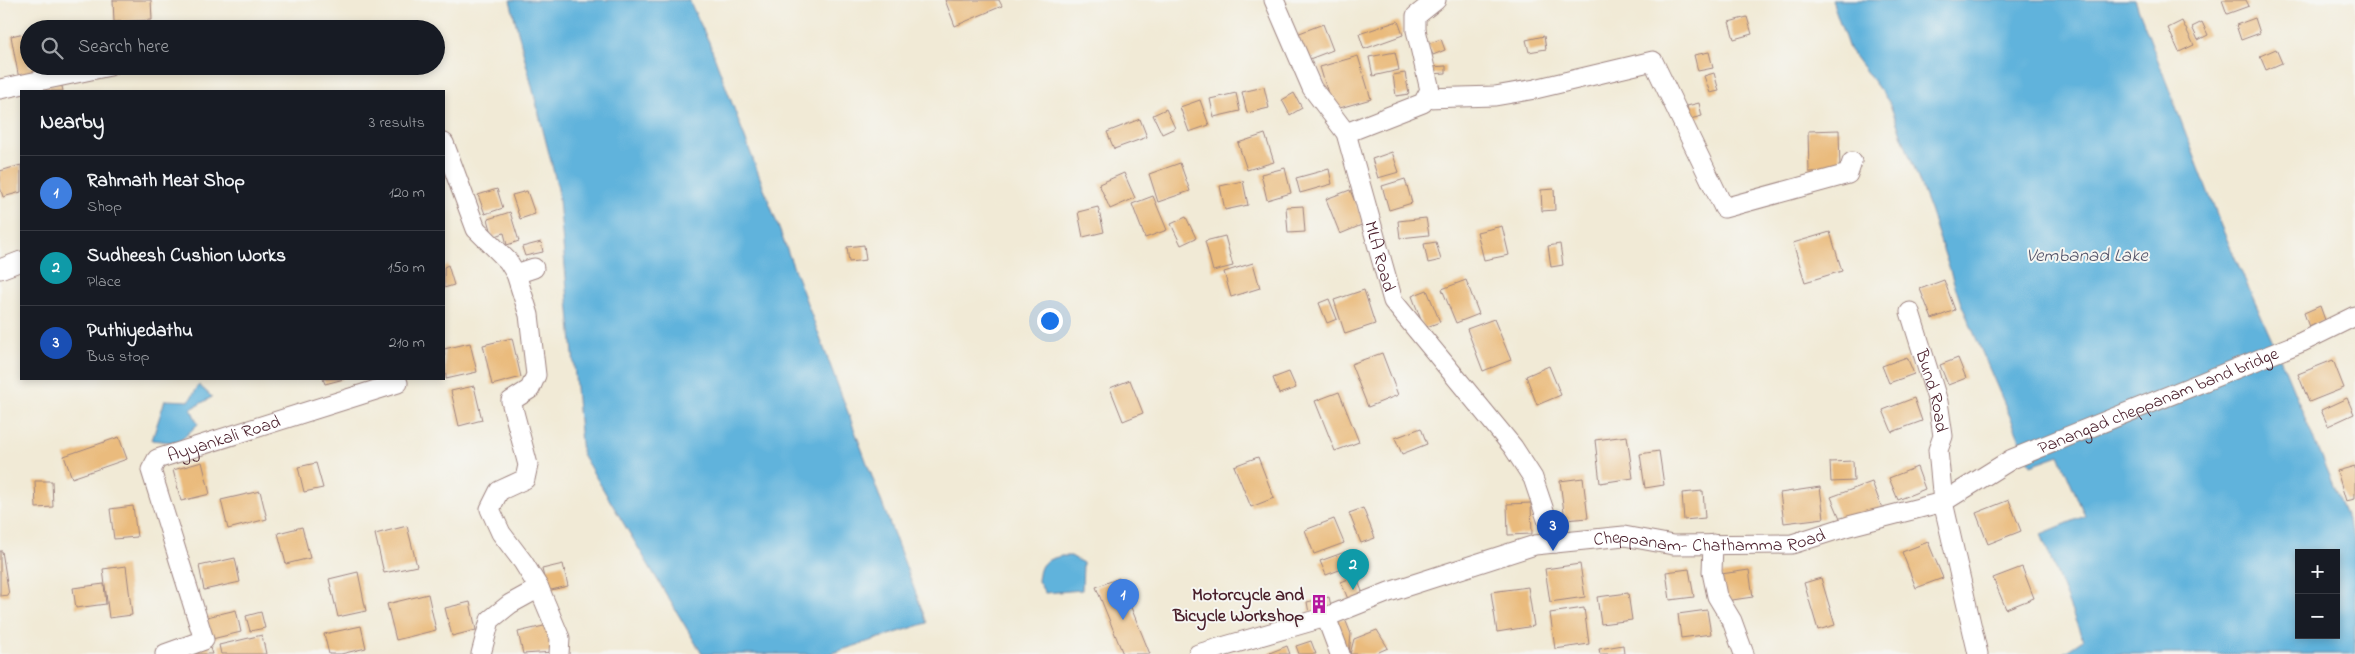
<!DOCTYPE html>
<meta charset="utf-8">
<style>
:root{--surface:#171b24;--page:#242831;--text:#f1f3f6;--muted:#9ea1a6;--line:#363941;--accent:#2563eb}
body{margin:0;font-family:"Indie Flower",sans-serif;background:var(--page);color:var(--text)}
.controls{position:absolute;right:15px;bottom:15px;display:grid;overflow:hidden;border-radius:0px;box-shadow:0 2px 8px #0003}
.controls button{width:45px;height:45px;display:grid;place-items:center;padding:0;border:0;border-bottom:1px solid var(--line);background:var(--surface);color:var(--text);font:25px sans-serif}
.you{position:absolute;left:1049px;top:320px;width:18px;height:18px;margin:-12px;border:4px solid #fff;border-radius:50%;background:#1a73e8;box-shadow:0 0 0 8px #1a73e833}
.badge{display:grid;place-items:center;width:32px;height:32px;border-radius:50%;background:var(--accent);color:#fff;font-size:16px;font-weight:700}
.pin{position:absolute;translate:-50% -41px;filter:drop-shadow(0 1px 2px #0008)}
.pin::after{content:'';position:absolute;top:26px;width:18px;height:15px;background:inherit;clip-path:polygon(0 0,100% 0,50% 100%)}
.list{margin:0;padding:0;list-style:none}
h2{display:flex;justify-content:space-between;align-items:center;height:65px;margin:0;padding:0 20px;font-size:21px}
h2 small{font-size:16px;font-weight:400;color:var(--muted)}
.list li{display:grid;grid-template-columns:32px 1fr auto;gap:15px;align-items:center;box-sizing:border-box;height:75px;padding:0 20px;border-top:1px solid var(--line)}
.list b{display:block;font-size:19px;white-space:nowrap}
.list p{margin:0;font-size:16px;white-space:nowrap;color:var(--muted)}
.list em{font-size:16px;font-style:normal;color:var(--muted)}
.icon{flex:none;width:28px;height:28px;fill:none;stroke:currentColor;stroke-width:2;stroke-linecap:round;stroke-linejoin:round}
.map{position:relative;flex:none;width:2355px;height:654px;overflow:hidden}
.search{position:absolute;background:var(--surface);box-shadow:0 2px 8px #0003;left:20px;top:20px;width:425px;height:55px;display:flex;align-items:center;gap:12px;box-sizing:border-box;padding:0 18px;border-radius:28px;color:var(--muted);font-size:19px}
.panel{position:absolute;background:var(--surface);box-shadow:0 2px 8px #0003;left:20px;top:90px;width:425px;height:290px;border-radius:0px}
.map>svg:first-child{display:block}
</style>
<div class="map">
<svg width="2355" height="654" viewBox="0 0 2355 654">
<rect width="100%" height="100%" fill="#f6f6f2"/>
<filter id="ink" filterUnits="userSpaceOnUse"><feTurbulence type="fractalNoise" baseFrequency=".02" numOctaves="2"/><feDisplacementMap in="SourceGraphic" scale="10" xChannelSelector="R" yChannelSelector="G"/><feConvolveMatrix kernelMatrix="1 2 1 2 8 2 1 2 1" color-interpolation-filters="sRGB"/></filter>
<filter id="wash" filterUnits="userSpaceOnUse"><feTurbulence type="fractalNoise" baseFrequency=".0096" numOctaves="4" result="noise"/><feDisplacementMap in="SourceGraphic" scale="20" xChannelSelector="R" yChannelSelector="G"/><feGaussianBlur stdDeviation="1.12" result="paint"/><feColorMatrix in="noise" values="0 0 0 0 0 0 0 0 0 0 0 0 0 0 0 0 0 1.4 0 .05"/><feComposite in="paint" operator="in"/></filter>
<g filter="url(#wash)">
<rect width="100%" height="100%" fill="#f1ead6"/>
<!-- water -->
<g fill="#61b3dc" stroke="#566984" fill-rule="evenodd">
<polygon points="510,0 689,0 709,42 927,623 829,654 702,654 582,454 558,189"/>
<path d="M1832,0h303l86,226 65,146 69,167v115h-293l21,-14 -42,-106 44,-18 -26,-61 -28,10 -71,-164 -30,-91 -41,-108 -40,-53zM2299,553h37v82h-37z"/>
<polygon points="199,385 212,397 191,409 198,424 178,443 152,440 165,400 189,401"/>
<path d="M1061,556h10l12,7 -1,27 -37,3 -7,-12c2,-18 5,-20 23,-25z"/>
</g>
<g id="blocks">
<!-- building -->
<g fill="#eabb7d">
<polygon points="113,0 151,0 152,20 114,22"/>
<polygon points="945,0 999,0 1002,6 955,26"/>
<polygon points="2222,0 2246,0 2249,6 2227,14"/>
<polygon points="1747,17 1752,34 1734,39 1729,22"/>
<polygon points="2255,18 2260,33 2241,40 2236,25"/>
<polygon points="1398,21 1403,35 1364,49 1359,34"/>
<polygon points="2182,21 2194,45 2179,52 2168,28"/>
<polygon points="2202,22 2208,35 2198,40 2192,27"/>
<polygon points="1323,24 1333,50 1307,60 1297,34"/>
<polygon points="29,32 29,66 43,66 45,74 19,79 11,36"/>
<polygon points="1544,36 1546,49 1529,52 1526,40"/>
<polygon points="1441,39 1445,50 1433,55 1428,44"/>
<polygon points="2276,49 2282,63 2266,70 2260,56"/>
<polygon points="1395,52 1399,70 1373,76 1369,57"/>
<polygon points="1709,52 1713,68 1698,71 1694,55"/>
<polygon points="1358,56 1371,99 1333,110 1320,67"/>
<polygon points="1446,66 1446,73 1431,74 1430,67"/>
<polygon points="1405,73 1409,94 1396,96 1393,75"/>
<polygon points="1714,73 1719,91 1710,93 1704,76"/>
<polygon points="61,82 63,91 28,91"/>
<polygon points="1264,87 1269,108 1247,113 1242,92"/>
<polygon points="1236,93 1240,111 1214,117 1210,99"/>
<polygon points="1294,93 1302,108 1290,115 1282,100"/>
<polygon points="1200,100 1209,125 1189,132 1180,107"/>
<polygon points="1699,103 1702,116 1690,119 1687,106"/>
<polygon points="1166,109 1175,128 1162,134 1153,115"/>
<polygon points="1140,119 1147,137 1114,149 1107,132"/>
<polygon points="1839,130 1840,171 1809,172 1808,131"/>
<polygon points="1265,134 1274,162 1247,170 1238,143"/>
<polygon points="1392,152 1399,172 1378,178 1372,159"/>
<polygon points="1180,163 1190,191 1158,202 1149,174"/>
<polygon points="21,165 21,192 3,197 0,187 0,171"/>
<polygon points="1285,168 1291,193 1267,200 1261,174"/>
<polygon points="1329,169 1332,184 1300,193 1296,178"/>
<polygon points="1124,173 1135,198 1110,209 1099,184"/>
<polygon points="1405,179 1412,203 1389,210 1382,186"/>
<polygon points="1243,181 1248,205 1225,210 1220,186"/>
<polygon points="497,189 503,208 485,214 478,195"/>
<polygon points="1554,189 1555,210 1542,211 1541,190"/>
<polygon points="1350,190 1364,224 1340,234 1326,199"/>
<polygon points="527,191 535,214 520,219 512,195"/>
<polygon points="1153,196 1167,230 1145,238 1132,204"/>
<polygon points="1303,206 1305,232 1288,233 1286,207"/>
<polygon points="1098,207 1104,232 1083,237 1078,212"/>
<polygon points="510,212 519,241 507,245 504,233 493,237 488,219"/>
<polygon points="1186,217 1196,238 1181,245 1171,224"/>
<polygon points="1426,218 1429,235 1400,238 1398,221"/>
<polygon points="1502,226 1509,255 1484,260 1477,232"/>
<polygon points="1830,232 1842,271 1805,282 1793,243"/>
<polygon points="1225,236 1233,266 1213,271 1205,241"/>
<polygon points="541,242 543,252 525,256 522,247"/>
<polygon points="1436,242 1441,260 1428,263 1424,244"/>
<polygon points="1560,244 1563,265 1551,267 1548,246"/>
<polygon points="864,245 866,260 849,262 847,247"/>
<polygon points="1253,263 1260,288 1231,297 1224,272"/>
<polygon points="448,265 454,285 444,288 444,267"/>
<polygon points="1466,280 1479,314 1456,323 1442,289"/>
<polygon points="1944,280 1955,310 1932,319 1920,289"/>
<polygon points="1364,290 1375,324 1345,334 1334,300"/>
<polygon points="1427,290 1440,322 1424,328 1412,296"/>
<polygon points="1329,299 1337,319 1327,323 1319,303"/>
<polygon points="2320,306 2325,320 2309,327 2304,313"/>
<polygon points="1494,319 1511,360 1483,371 1467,329"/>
<polygon points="512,338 521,377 492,385 483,345"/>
<polygon points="470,343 477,372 446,379 444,349"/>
<polygon points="1382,353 1398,395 1368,407 1351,364"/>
<polygon points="1907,357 1914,374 1889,383 1882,366"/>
<polygon points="1958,358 1966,378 1948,385 1940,365"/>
<polygon points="2333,360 2344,388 2309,402 2298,374"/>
<polygon points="1549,366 1561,395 1537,405 1526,376"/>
<polygon points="1289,372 1296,388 1279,394 1273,378"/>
<polygon points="323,379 344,379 325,384"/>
<polygon points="1130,380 1143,413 1123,421 1110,388"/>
<polygon points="474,386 482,420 459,426 451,391"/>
<polygon points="1339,392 1359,442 1335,451 1315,401"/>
<polygon points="1914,398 1922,421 1892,432 1883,410"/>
<polygon points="2347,398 2354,414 2328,426 2321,410"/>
<polygon points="1421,428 1427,444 1402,454 1395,438"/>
<polygon points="1627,436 1633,478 1600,483 1595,440"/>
<polygon points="119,437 127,459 72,478 64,456"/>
<polygon points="1659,451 1664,485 1645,488 1640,454"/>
<polygon points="1258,457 1274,498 1251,507 1234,466"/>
<polygon points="1853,461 1854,481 1831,482 1830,462"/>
<polygon points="202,462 210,494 181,501 173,470"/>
<polygon points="316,463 323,488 304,492 298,467"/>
<polygon points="2355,466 2355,499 2346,501 2337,471"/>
<polygon points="1917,467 1925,489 1898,500 1889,478"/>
<polygon points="1583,478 1588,518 1565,520 1560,481"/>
<polygon points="35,481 52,481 53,507 36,508"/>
<polygon points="1872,482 1882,508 1842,523 1831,497"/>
<polygon points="1820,487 1824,518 1784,523 1780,493"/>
<polygon points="260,491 267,519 228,529 221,500"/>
<polygon points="1703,491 1705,518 1684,520 1682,493"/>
<polygon points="2009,500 2021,531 1988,544 1976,513"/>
<polygon points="1531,503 1532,534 1508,535 1507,504"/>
<polygon points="133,506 137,537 114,539 110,509"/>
<polygon points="1363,508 1375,538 1361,543 1349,513"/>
<polygon points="1334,519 1344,543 1314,554 1305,530"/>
<polygon points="407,526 417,566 384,573 375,534"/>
<polygon points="302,527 310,558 286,564 278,533"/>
<polygon points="1928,542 1943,578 1916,588 1902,552"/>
<polygon points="0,551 2,551 9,595 0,596"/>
<polygon points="1345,552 1350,566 1326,575 1320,561"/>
<polygon points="235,558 240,582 204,590 199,566"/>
<polygon points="563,564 568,586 547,591 542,569"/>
<polygon points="1580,564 1585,597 1550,602 1545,569"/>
<polygon points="126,566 132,615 109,618 103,569"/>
<polygon points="2022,567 2034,598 2006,609 1993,578"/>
<polygon points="1689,569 1694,597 1670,600 1666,572"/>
<polygon points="1749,570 1753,597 1725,601 1721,574"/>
<polygon points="358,572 366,611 338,617 329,579"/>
<polygon points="1356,576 1365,599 1350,604 1341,582"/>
<polygon points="1119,578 1150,654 1123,654 1096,587"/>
<polygon points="1821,578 1835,625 1818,630 1804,583"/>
<polygon points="104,584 106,604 76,608 73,588"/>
<polygon points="1528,587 1534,626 1497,632 1491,592"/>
<polygon points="1628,593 1632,620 1601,624 1597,597"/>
<polygon points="428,594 436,630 396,640 387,604"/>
<polygon points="1329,597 1331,606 1309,613 1307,602"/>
<polygon points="470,602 476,630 452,636 445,608"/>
<polygon points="1584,608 1589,644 1555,649 1550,613"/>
<polygon points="236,610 241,632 212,639 207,617"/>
<polygon points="1707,610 1711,634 1681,638 1678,614"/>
<polygon points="261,612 265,628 250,631 246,616"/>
<polygon points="1330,619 1345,619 1351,634 1349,654"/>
<polygon points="548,625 554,652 523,654 518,632"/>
<polygon points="361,626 366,648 341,654 329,654 324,634"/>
<polygon points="1377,630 1388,648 1374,654 1350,654 1354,639"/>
<polygon points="262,635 266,654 221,654 219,645"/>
<polygon points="1311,641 1316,654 1299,654 1296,646"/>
<polygon points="208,642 212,654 177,654"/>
<polygon points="1623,645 1624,654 1600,654 1599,649"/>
<polygon points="1287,646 1290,654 1267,654"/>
</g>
</g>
</g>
<g filter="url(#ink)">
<use href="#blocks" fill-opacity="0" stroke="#9e8480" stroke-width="1"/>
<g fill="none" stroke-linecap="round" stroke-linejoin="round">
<!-- minor casing -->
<g stroke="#9e8480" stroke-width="21">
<g id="minor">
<path id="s1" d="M1274,0l38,88 34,45 47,168 120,146 20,31 22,65"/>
<polyline points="0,89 110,66"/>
<polyline points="1426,98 1495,96 1535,89 1653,61 1724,208 1848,174 1852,162"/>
<polyline points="1346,133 1423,103 1430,90 1416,30 1416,16 1436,0"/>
<polyline points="444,143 476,229 508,261 516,274 529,315 536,375 530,389 511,401 528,465 525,479 499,491 490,509 501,533 523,562 539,588 560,638 559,654"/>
<polyline points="0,269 21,261"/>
<polyline points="516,274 534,268"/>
<path id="s2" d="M1910,312l28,90 5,34 -5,14 5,52 35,152"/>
<polyline points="1713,544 1712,572 1717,596 1732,621 1744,654"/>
<polyline points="1326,617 1340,654"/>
<path id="s3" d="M165,654l39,-14 -53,-170 6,-11 241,-76"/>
<polyline points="481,654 490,620 510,604 539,588"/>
<path id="s4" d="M1198,654l128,-37 63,-25 146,-47 89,-9 49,9 119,-1 57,-18 94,-24 69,-43 290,-117 53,-26"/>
</g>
</g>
<!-- minor -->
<use href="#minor" stroke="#fff" stroke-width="19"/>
</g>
</g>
<!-- icons -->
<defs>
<g id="building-bare" transform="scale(1.5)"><path d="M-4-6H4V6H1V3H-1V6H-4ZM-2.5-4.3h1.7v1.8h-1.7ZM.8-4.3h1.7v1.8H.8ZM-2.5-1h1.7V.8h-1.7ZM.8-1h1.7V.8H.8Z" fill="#b5179e" stroke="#f6f6f2" stroke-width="2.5" paint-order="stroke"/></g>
</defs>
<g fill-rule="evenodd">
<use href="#building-bare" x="1319" y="604"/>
</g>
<g text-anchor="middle" stroke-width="4" stroke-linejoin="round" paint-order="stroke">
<!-- street labels -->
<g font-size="18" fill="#4a1f2b" stroke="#f6f6f2">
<text dy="6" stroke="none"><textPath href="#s1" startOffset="280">MLA Road</textPath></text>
<text dy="6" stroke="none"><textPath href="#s2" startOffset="82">Bund Road</textPath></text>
<text dy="6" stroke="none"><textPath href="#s4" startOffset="1008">Panangad cheppanam band bridge</textPath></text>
<text dy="6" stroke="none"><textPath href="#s3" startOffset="302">Ayyankali Road</textPath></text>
<text dy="6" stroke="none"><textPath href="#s4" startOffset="530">Cheppanam- Chathamma Road</textPath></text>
</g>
<!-- poi labels -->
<g font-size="18" font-weight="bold" fill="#4a1f2b" stroke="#f6f6f2" text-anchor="end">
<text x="1304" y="600">Motorcycle and<tspan x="1304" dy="21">Bicycle Workshop</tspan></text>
</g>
<!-- water labels -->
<g font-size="19" font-style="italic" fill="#525369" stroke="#f6f6f2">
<text x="2087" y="261">Vembanad Lake</text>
</g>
</g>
</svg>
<div class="controls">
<button>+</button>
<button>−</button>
</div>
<div class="you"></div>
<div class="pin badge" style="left:1123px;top:620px;background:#3f7fe0">1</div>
<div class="pin badge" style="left:1353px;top:590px;background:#0f9aa8">2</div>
<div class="pin badge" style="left:1553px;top:551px;background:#1a4fb4">3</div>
<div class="search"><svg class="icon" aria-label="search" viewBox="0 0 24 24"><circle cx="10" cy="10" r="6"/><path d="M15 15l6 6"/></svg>Search here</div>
<section class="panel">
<h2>Nearby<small>3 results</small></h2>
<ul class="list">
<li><span class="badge" style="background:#3f7fe0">1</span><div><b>Rahmath Meat Shop</b><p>Shop</p></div><em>120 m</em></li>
<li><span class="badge" style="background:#0f9aa8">2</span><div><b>Sudheesh Cushion Works</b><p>Place</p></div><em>150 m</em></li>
<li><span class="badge" style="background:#1a4fb4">3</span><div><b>Puthiyedathu</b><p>Bus stop</p></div><em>210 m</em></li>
</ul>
</section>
</div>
